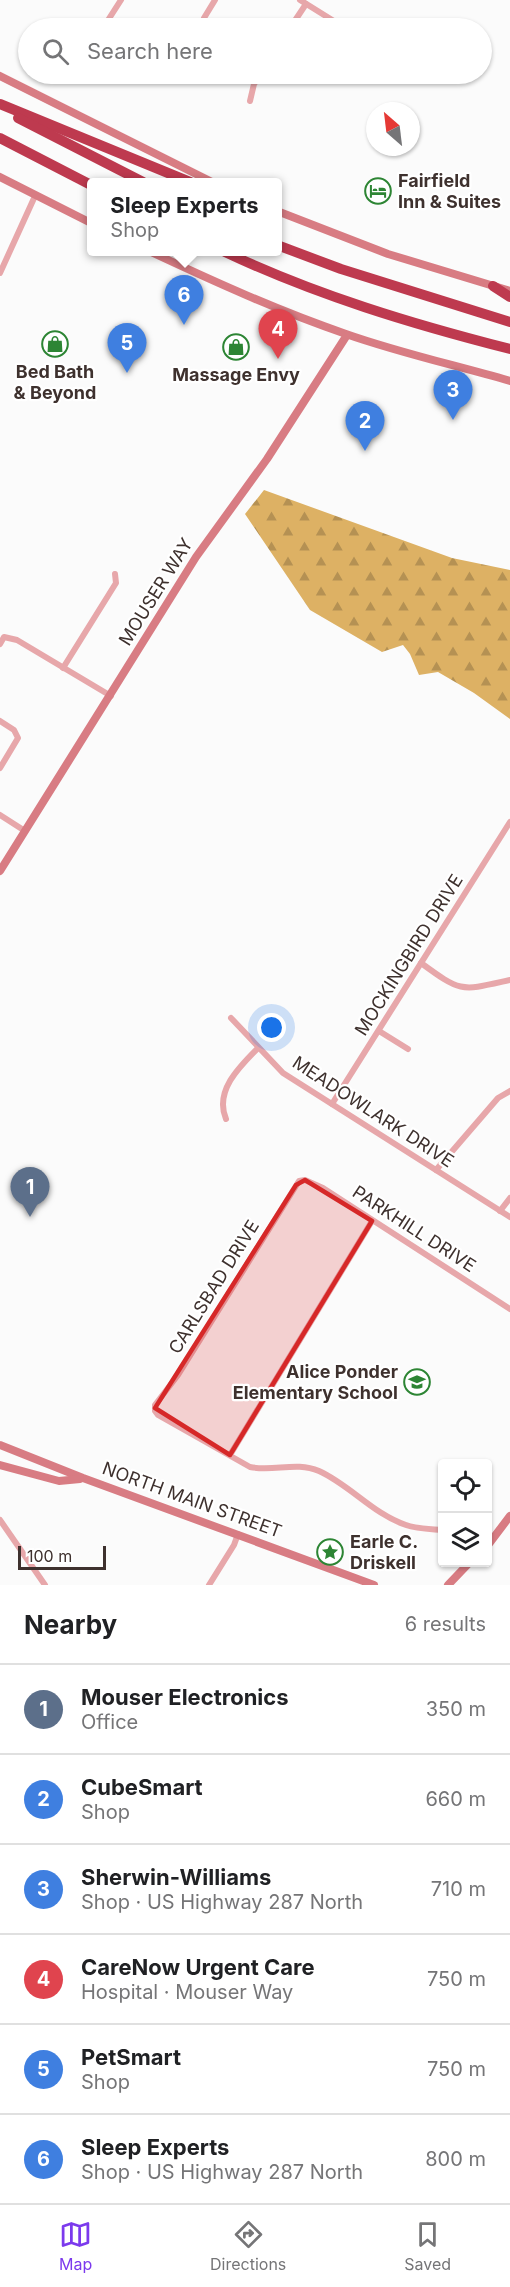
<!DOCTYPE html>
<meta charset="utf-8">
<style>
:root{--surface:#fff;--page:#f2f2f2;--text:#202124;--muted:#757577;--line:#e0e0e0;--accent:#7c3aed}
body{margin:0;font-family:Inter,sans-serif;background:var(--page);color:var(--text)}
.controls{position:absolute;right:18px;bottom:18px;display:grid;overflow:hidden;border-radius:6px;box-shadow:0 2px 4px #0004}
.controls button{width:54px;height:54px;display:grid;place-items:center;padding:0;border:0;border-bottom:2px solid var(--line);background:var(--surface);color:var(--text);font:30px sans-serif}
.compass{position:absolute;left:366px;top:102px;width:54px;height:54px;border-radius:50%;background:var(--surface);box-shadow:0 2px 4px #0004;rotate:332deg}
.scale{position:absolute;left:18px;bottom:15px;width:88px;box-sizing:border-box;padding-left:6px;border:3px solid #3e312e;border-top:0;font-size:16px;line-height:21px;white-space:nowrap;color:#3e312e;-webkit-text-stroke:4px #fff;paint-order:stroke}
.you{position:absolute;left:272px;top:1028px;width:21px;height:21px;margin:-15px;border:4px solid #fff;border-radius:50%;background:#1a73e8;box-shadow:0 0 0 9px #1a73e833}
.badge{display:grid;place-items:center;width:39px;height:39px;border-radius:50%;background:var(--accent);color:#fff;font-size:20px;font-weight:700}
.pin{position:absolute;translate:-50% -50px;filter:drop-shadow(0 2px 3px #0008)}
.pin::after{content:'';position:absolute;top:32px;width:21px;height:18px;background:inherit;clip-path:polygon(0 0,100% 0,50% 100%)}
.popup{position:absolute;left:87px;top:178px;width:195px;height:78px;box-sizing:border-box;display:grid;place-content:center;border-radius:6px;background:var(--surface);filter:drop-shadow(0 2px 4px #0005);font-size:20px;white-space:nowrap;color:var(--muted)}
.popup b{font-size:22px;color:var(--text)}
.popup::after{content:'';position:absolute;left:50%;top:100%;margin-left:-12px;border:12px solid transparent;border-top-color:var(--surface)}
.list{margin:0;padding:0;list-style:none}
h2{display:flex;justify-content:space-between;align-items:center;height:78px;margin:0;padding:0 24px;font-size:26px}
h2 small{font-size:20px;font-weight:400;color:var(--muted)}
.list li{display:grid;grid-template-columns:39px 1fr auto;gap:18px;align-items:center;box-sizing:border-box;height:90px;padding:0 24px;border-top:2px solid var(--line)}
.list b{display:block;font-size:22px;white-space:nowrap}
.list p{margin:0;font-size:20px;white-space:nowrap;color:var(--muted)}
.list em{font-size:20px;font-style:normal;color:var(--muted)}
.icon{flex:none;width:33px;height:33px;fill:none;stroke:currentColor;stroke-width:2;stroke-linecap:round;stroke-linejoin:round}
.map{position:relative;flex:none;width:510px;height:1585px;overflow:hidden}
.search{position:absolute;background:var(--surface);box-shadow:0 2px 4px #0004;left:18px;right:18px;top:18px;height:66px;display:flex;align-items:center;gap:15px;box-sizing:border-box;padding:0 21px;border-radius:33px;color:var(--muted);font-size:22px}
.sheet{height:618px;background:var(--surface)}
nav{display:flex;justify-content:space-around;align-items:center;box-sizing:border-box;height:84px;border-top:2px solid var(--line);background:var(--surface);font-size:16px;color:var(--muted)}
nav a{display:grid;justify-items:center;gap:3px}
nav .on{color:var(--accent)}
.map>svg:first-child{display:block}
</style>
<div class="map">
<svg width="510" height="1585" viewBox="0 0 510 1585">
<defs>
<pattern id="forest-firs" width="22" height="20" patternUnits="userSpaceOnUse" patternTransform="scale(1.5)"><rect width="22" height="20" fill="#ddb164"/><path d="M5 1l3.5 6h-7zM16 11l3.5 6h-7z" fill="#b59153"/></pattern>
</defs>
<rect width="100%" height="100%" fill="#fbfbfb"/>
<!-- forest -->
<polygon fill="url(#forest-firs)" points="264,490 452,558 510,570 510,719 474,693 438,672 419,675 410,654 403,645 382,652 310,610 245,514"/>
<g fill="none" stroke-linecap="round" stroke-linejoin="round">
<!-- street -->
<g stroke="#e7a7aa" stroke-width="6">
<polyline points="300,0 345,28"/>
<polyline points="204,18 215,0"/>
<polyline points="103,28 121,0"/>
<polyline points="290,28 306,4"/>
<polyline points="250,101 254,84 261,74"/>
<polyline points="0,273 35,196"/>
<polyline points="0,644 4,637 17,640 111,696"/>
<polyline points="63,668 116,583 115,574"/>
<polyline points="0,721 14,730 18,738 0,768"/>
<polyline points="0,815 25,831"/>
<path d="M421,963c41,30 40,28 89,17"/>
<polyline points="231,1018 283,1073 510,1217"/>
<polyline points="379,1031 408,1049"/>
<polyline points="332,1104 510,822"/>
<path d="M226,1119c-12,-28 14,-53 32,-71"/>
<polyline points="436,1170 498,1098 510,1091"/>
<polyline points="500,1211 510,1198"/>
<polyline points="230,1455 372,1221"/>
<polyline points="0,1520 45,1585"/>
<path d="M442,1530c-12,-1 -25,-1 -36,-5 -33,-11 -56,-40 -87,-54 -23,-10 -45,1 -69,-4l-92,-52 -3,-4v-6l23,-30 121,-194 6,-1 18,8 187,121"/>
<polyline points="209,1585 234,1545 238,1534"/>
</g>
<!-- secondary -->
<g stroke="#d87c83" stroke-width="8">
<polyline points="0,76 212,182"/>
<polyline points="0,177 91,223"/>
<polyline points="277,211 388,254 510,291"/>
<path d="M151,252c64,30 128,59 195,82 54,19 109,31 164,47"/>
<polyline points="0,871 196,557 267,459 347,335"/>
<polyline points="0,1445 83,1478 374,1585"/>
<polyline points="0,1465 59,1481 80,1479"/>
<polyline points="488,1545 510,1516"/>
<polyline points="448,1585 470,1562"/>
</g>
<!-- highway -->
<g stroke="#be3a4f" stroke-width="10">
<polyline points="0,104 190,182"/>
<polyline points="18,118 143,182"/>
<polyline points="0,138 91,185"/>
<polyline points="277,245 341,269 510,322"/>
<path d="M225,252c91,43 187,72 285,97"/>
<polyline points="493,286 510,297"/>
</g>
</g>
<!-- marked area -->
<path fill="#d62828" fill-opacity="0.2" stroke="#d62828" stroke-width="4.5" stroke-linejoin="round" d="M305,1180l67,41 -142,234 -75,-47 141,-223z"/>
<!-- icons -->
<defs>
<g id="hotel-ring" transform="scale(1.35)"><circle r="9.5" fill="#fff" stroke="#2d8534" stroke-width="1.5"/><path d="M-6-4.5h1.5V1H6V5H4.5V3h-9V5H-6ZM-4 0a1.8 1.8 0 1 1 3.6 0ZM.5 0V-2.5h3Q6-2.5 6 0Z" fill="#2d8534"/></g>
<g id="shop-ring" transform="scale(1.35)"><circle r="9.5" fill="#fff" stroke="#2d8534" stroke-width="1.5"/><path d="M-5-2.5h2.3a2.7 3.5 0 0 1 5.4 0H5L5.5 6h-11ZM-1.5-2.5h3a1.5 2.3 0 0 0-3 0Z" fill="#2d8534"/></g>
<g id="school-ring" transform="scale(1.35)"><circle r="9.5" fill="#fff" stroke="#2d8534" stroke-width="1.5"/><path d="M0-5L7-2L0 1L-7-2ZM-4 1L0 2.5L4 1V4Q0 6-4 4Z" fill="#2d8534"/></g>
<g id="sight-ring" transform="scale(1.35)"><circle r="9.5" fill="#fff" stroke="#2d8534" stroke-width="1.5"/><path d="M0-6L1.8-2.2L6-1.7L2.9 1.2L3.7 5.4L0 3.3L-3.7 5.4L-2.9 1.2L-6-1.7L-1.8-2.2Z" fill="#2d8534"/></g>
</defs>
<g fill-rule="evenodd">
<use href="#hotel-ring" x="378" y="191"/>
<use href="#shop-ring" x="55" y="344"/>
<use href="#shop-ring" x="236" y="347"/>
<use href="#school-ring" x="417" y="1382"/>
<use href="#sight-ring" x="330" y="1552"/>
</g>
<g text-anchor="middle" stroke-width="4.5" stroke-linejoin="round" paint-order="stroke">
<!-- poi labels -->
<g font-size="18" font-weight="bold" fill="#3e312e" stroke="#fff" text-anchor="start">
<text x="398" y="187">Fairfield<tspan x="398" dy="21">Inn &amp; Suites</tspan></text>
<text x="55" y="378" text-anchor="middle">Bed Bath<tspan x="55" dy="21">&amp; Beyond</tspan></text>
<text x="236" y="381" text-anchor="middle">Massage Envy</text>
<text x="398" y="1378" text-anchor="end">Alice Ponder<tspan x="398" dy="21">Elementary School</tspan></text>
<text x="350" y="1548">Earle C.<tspan x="350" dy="21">Driskell</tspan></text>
</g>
<!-- street labels -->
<g font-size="18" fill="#3e312e" stroke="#fff">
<text transform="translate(156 592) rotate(-58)" y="6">MOUSER WAY</text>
<text transform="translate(409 955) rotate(-58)" y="6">MOCKINGBIRD DRIVE</text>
<text transform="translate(373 1112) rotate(33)" y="6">MEADOWLARK DRIVE</text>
<text transform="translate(414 1229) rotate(33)" y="6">PARKHILL DRIVE</text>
<text transform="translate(214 1287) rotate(-58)" y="6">CARLSBAD DRIVE</text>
<text transform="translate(192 1500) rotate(20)" y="6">NORTH MAIN STREET</text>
</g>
</g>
</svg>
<div class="controls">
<button><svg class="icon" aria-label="locate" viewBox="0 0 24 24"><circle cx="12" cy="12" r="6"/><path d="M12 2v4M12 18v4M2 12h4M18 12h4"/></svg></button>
<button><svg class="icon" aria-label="layers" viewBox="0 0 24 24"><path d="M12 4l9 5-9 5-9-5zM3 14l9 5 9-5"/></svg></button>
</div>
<svg class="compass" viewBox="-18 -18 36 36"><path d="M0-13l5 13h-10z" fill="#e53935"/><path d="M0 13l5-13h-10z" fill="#757577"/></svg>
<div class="scale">100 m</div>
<div class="you"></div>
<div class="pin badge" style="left:30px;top:1217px;background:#5c6f8a">1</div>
<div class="pin badge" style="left:365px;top:451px;background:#3f7fe0">2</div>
<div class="pin badge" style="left:453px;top:420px;background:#3f7fe0">3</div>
<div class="pin badge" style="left:278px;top:359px;background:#e0444e">4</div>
<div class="pin badge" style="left:127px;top:373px;background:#3f7fe0">5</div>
<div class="pin badge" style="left:184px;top:325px;background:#3f7fe0">6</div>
<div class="popup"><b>Sleep Experts</b>Shop</div>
<div class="search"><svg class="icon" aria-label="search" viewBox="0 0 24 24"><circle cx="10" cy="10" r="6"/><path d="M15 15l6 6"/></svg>Search here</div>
</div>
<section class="sheet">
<h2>Nearby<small>6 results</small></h2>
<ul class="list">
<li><span class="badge" style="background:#5c6f8a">1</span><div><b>Mouser Electronics</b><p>Office</p></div><em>350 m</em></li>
<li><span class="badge" style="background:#3f7fe0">2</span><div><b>CubeSmart</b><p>Shop</p></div><em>660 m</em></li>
<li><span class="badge" style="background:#3f7fe0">3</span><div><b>Sherwin-Williams</b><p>Shop · US Highway 287 North</p></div><em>710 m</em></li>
<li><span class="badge" style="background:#e0444e">4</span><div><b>CareNow Urgent Care</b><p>Hospital · Mouser Way</p></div><em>750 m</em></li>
<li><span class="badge" style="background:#3f7fe0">5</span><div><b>PetSmart</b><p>Shop</p></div><em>750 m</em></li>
<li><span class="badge" style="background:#3f7fe0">6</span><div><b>Sleep Experts</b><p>Shop · US Highway 287 North</p></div><em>800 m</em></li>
</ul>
</section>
<nav>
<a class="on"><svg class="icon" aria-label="map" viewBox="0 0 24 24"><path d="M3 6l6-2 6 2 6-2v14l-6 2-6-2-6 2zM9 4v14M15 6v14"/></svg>Map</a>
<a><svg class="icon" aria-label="directions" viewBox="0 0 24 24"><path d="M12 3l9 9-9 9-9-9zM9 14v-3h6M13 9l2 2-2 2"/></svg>Directions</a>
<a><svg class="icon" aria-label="saved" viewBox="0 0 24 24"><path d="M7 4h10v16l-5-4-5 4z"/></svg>Saved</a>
</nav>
